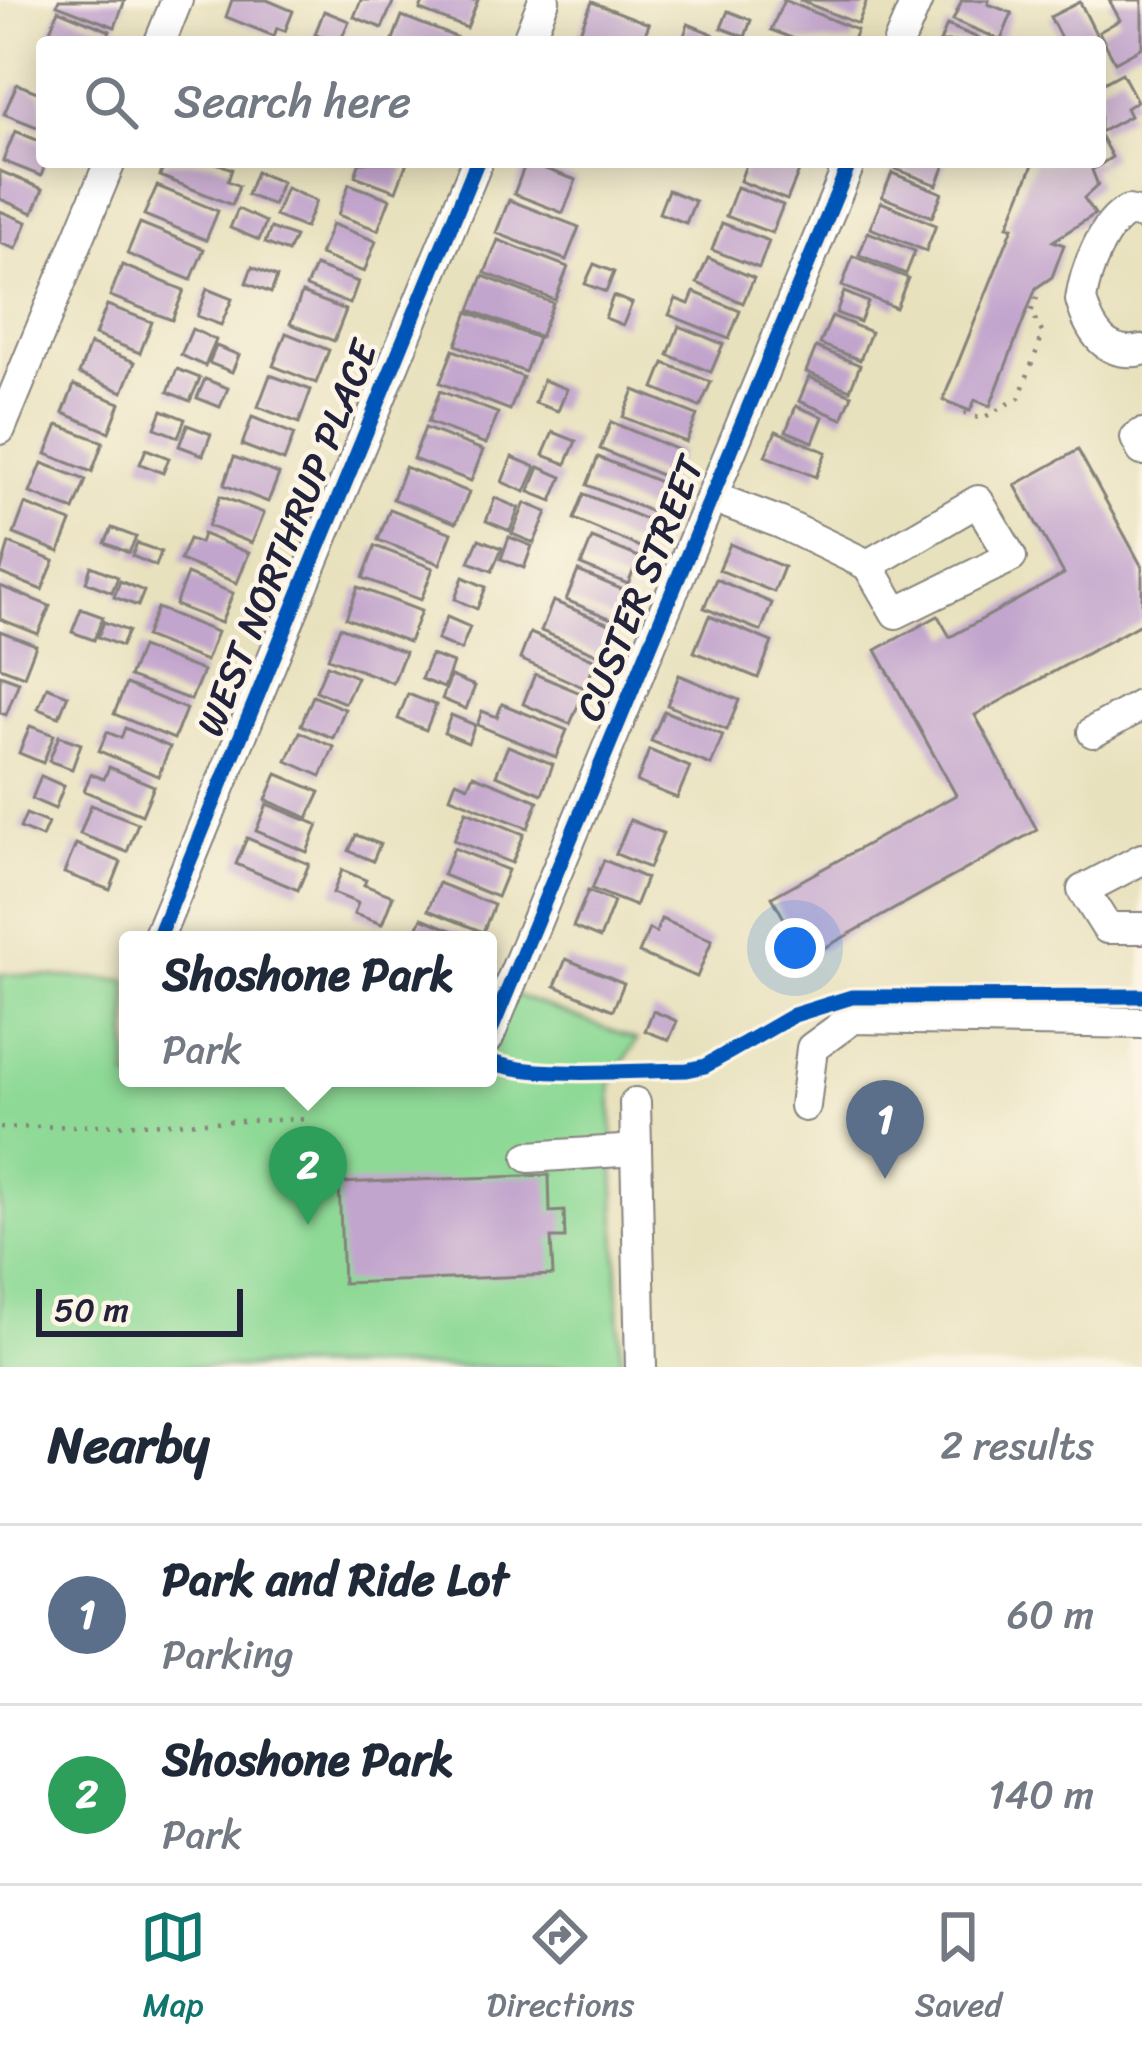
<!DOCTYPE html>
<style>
:root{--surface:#fff;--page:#f6f6f7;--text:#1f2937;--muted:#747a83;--line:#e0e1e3;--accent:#0f766e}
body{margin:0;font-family:Sriracha,sans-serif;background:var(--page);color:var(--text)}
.scale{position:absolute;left:36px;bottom:30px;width:207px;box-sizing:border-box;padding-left:12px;border:6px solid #22223b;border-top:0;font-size:33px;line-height:42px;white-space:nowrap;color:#22223b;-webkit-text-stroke:9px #fcf5e5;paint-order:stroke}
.you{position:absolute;left:795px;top:948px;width:42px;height:42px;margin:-30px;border:9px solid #fff;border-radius:50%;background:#1a73e8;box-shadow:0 0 0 18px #1a73e833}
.badge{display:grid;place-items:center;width:78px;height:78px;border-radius:50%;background:var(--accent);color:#fff;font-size:39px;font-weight:700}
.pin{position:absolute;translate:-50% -99px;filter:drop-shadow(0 3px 6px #0008)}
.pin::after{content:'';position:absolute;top:63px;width:42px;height:36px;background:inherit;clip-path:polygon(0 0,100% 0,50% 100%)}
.popup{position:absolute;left:119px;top:931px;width:378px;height:156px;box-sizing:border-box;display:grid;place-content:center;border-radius:12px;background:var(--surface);filter:drop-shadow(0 3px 9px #0005);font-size:39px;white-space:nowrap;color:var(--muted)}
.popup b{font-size:45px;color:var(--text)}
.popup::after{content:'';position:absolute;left:50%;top:100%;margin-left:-24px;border:24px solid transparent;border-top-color:var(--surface)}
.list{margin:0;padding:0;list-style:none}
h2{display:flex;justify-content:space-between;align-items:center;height:156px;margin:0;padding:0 48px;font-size:51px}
h2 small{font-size:39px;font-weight:400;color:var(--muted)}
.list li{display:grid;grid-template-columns:78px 1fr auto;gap:36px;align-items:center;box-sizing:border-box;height:180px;padding:0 48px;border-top:3px solid var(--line)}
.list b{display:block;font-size:45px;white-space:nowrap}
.list p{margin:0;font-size:39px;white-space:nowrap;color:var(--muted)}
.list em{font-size:39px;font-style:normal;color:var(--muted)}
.icon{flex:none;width:66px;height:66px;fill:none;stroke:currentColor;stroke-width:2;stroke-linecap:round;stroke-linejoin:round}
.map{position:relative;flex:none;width:1142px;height:1367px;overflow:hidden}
.search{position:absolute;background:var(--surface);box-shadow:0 6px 30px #0003;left:36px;right:36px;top:36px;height:132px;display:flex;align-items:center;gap:30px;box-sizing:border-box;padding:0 42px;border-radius:12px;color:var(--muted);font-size:45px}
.sheet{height:516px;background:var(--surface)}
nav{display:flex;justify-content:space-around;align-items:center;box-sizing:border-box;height:168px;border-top:3px solid var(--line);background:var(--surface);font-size:33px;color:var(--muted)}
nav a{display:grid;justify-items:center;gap:6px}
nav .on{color:var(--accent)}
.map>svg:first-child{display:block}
</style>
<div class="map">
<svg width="1142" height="1367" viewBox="0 0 1142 1367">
<rect width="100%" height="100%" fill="#fcf5e5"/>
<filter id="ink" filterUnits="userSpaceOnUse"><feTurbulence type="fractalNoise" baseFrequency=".00833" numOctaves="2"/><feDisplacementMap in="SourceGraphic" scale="24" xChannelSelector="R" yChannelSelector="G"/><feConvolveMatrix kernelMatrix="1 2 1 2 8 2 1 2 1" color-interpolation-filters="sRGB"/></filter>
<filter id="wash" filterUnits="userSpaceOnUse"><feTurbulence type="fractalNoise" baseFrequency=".004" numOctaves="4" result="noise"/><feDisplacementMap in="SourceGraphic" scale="48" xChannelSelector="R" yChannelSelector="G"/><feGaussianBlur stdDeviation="2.7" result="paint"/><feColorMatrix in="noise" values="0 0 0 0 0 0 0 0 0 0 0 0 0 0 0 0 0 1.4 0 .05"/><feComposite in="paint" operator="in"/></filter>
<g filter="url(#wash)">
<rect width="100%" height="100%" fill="#e8e1bd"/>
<!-- green -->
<polygon fill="#8ed996" stroke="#587e68" stroke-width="3" points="0,974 128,980 128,1078 488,1078 488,985 637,1040 611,1083 621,1367 0,1367"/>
<g id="blocks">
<!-- building -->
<g fill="#c2a5cd">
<polygon points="59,0 125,0 115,27 57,5"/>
<polygon points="232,0 267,0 293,11 285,31 277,28 274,36 226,17"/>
<polygon points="361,0 394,0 382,28 354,17"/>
<polygon points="424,0 478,0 467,28 420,10"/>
<polygon points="784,0 857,30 852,42 802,42 771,30"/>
<polygon points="799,0 867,0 858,24"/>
<polygon points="962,0 989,0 988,4 1012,13 1001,40 953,20"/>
<polygon points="1109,0 1142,0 1142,47 1115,62 1099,32 1120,20"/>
<polygon points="592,2 649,24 642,42 593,42 578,36"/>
<polygon points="1080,2 1098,38 1090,42 1063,42 1050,17"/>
<polygon points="58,10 110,31 105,42 61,42 48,36"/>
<polygon points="324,11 349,21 340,42 315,34"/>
<polygon points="728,11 751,20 745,37 721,28"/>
<polygon points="402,16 456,37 454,42 392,42"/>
<polygon points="688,24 713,34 710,42 682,42"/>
<polygon points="947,25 978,38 976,42 940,42"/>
<polygon points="1122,73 1137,101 1126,108 1130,116 1100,132 1100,85"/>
<polygon points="17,84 42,94 42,129 4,114"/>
<polygon points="15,131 42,142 42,162 46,162 41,176 3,161"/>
<polygon points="1100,135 1112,157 1092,170 1098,185 1084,198 1095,214 1053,241 1064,245 1052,277 1036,288 990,406 975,400 970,411 943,400 1013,227 1008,226 1034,162 1100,162"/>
<polygon points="166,162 214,162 232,169 228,181 239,186 232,205 160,176"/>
<polygon points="360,162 407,162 396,191 355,176"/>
<polygon points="526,162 576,180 563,213 514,194"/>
<polygon points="747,162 775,162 799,171 787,200 740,181"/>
<polygon points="896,162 946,162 937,185 893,168"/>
<polygon points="0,171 43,189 33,213 0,199"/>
<polygon points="256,172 282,182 273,205 247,195"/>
<polygon points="892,173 942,193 932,217 882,197"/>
<polygon points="349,184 390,199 378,230 338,215"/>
<polygon points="157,186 218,211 206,240 144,215"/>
<polygon points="737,187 783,205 772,233 726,216"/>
<polygon points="286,188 316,201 305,228 275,216"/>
<polygon points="668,190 695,201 686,223 659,213"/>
<polygon points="509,200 579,227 566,260 496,233"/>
<polygon points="881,202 936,225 926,251 870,228"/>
<polygon points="238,209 266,222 259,240 230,228"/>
<polygon points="0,211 27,222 16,249 0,243"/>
<polygon points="140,223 204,249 191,280 127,254"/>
<polygon points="722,223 769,241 759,268 712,250"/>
<polygon points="332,224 376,241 364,272 320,255"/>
<polygon points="271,228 295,237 288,252 265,243"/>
<polygon points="868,232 915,251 906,274 859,255"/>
<polygon points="498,240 568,267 555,300 485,273"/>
<polygon points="853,256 908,278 896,308 842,286"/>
<polygon points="708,258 754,278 743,303 697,283"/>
<polygon points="594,264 614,272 606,292 585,284"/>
<polygon points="122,265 184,290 172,320 110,296"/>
<polygon points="315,266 358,282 350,304 306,287"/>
<polygon points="252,267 277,277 271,293 246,283"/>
<polygon points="483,276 553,303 540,337 470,310"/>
<polygon points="207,289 232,299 221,325 197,316"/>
<polygon points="694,292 740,311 729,339 669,315 676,299 689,304"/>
<polygon points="844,292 868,302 860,322 836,313"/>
<polygon points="302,293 346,310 334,341 290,324"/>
<polygon points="613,296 632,303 623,325 605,318"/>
<polygon points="107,305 152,322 140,353 95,335"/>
<polygon points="468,312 538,338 525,372 456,345"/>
<polygon points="832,316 871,332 860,360 820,344"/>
<polygon points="679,326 723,344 711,372 668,355"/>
<polygon points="192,329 216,340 205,366 181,355"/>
<polygon points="286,333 329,350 316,383 273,366"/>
<polygon points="90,344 135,362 123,392 79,374"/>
<polygon points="216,346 239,355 232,372 209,363"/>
<polygon points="816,347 860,365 850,390 806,372"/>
<polygon points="453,350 523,377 510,410 440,383"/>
<polygon points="664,363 711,382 700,407 654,388"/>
<polygon points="177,369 200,378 190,401 168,392"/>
<polygon points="270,375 311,390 299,423 258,407"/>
<polygon points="809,377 852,395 842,419 799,401"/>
<polygon points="205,379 228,388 220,407 197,398"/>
<polygon points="543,380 567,389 558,411 535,403"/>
<polygon points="74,385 120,403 109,432 63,413"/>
<polygon points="634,390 697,415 686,442 623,417"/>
<polygon points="440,391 498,413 486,444 428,422"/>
<polygon points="796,406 823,417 813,442 786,431"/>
<polygon points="162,410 185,419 178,437 155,428"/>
<polygon points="252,417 294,434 284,461 242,445"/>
<polygon points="611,422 681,451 670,479 600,449"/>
<polygon points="58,425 103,442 92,472 46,454"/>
<polygon points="187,425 211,434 203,455 179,446"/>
<polygon points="425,428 483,450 471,481 413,459"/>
<polygon points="776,431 826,452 816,477 765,456"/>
<polygon points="553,432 576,441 566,464 543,455"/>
<polygon points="146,449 169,458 163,473 140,464"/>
<polygon points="1078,450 1142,567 1142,623 975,715 1037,830 806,958 772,897 956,795 876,650 938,616 950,637 1064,574 1015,485"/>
<polygon points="234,457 279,474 268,502 224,485"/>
<polygon points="512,457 536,467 525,492 502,482"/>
<polygon points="598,457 668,485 657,514 587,485"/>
<polygon points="42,463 86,480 74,510 30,493"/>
<polygon points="405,467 469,492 456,523 393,499"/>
<polygon points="539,467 562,477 552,501 529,492"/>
<polygon points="584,494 653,522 642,548 574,519"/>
<polygon points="220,496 264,513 252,543 208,526"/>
<polygon points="495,498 519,508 510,531 486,521"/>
<polygon points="525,503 547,512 534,543 512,534"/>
<polygon points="25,504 71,522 59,552 14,534"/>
<polygon points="390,509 452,533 440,564 378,540"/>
<polygon points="112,528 136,537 129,553 105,543"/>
<polygon points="203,534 249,553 237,583 180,560 189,539 200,543"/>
<polygon points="509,537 532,546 524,568 501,559"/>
<polygon points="592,538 639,557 628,584 581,565"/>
<polygon points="479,539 502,548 492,571 469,562"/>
<polygon points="9,543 54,561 42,590 0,573"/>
<polygon points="137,543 161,552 156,566 132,556"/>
<polygon points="730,544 784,567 774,592 719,570"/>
<polygon points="375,546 433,568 421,600 363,578"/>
<polygon points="91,566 118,577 112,592 86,582"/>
<polygon points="578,571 626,591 614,620 566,600"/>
<polygon points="187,574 233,593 221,623 175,605"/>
<polygon points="463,577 486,587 477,609 455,599"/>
<polygon points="716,579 772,603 761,631 704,608"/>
<polygon points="120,581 144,591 138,606 114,597"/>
<polygon points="0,586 50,606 38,634 0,619"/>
<polygon points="358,587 421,611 409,642 346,618"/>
<polygon points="553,601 612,625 599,655 541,631"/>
<polygon points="157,608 217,632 206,661 145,637"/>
<polygon points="81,609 103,617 94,640 72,632"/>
<polygon points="709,616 772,642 758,678 694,652"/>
<polygon points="447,617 470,627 461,650 437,640"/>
<polygon points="104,622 128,631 121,646 98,637"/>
<polygon points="340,627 405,652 393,683 328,658"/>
<polygon points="0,631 36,645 24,676 0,667"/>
<polygon points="530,633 596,660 585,688 520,659"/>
<polygon points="141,647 203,671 191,700 129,677"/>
<polygon points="431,655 453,663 444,688 421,679"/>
<polygon points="327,665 357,677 345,703 316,691"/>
<polygon points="535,674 583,694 570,724 523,704"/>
<polygon points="0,675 19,682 6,715 0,713"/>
<polygon points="679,675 739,700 727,730 667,705"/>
<polygon points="451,676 475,686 466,709 442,699"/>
<polygon points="126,684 186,709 174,739 114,714"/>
<polygon points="47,687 68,695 59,717 38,709"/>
<polygon points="408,694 436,705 426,730 398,719"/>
<polygon points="313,696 345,709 333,738 301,725"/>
<polygon points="502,704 567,730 556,757 477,725 482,711 497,717"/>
<polygon points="664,711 723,735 711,765 651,741"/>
<polygon points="451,715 475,725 468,743 444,733"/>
<polygon points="30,726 54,735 43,763 19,753"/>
<polygon points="125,728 170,747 158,776 99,751 107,732 121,738"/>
<polygon points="300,732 334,747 321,776 287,761"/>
<polygon points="59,736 81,744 72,769 49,761"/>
<polygon points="508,746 553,764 542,794 496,775"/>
<polygon points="649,750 690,767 677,798 637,782"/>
<polygon points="109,767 154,786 142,815 84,791 91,774 104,779"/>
<polygon points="277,774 320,792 308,818 266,800"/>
<polygon points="473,775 538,801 528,828 450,797 456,781 468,786"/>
<polygon points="41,776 64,786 55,809 32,799"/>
<polygon points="267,804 318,825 307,852 256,831"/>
<polygon points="91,805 138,823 127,852 80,834"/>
<polygon points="466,811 524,834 512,863 454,840"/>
<polygon points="26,814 48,823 42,837 20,828"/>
<polygon points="630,820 663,833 649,868 616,854"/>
<polygon points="356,835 380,844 373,861 349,851"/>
<polygon points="247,838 309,864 298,890 236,864"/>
<polygon points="76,844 121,862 110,890 64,873"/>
<polygon points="454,848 508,870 497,897 443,875"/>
<polygon points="604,860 646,878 635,906 592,889"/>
<polygon points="342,870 366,880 364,885 393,896 382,924 354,914 358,903 333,893"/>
<polygon points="439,883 494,905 483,932 428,910"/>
<polygon points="588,891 614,902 600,938 573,927"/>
<polygon points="422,918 475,940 412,940"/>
<polygon points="661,919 712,940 697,977 639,953 649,929 656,933"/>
<polygon points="566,959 624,983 613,1010 555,986"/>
<polygon points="653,1011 677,1021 669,1040 645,1031"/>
<polygon points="549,1175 550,1212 564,1211 565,1238 551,1238 553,1275 343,1283 339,1183"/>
</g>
</g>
</g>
<g filter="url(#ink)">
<use href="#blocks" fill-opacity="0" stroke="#85827c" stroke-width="3"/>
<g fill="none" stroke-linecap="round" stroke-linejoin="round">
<!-- minor casing -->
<g stroke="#85827c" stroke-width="34">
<g id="minor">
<polyline points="160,42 177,0"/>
<polyline points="527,42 544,0"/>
<polyline points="899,42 917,0"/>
<path d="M1142,214l-14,-3c-26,13 -43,61 -47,89 9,32 25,57 61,50"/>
<polyline points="0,429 110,162"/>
<polyline points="1142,434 1136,438 1142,450"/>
<polyline points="712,497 781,523 868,565 978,501 1011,557 896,613 868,565"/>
<polyline points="1093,732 1142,705"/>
<polyline points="1142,859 1083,890 1107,928 1142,928"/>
<polyline points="157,940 477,162"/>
<polyline points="488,1038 850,162"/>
<polyline points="635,1103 641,1367"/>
<polyline points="805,1106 812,1048 853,1018 1142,1023"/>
<polyline points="529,1157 636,1150"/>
</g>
</g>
<!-- path -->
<g stroke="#85827c" stroke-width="4.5" stroke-dasharray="3 9" stroke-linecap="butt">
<polyline points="964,413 981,419 1019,398 1043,334 1031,312 1040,290"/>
<polyline points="0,1128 309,1119"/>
</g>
<!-- minor -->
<use href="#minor" stroke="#fff" stroke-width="30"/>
<!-- cycleway casing -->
<g stroke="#fcf5e5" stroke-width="22">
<g id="cycleway">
<polyline points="157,940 477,162"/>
<polyline points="488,1038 850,162"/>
<path d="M488,1060c38,20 152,10 199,10l18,-4 89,-51 58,-18 290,-1"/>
</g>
</g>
<!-- cycleway -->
<use href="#cycleway" stroke="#0057b8" stroke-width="15"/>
</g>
</g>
<g text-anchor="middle" stroke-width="9" stroke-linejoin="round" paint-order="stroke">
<!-- street labels -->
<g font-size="39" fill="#22223b" stroke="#fcf5e5">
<text transform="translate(286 538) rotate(-68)" y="14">WEST NORTHRUP PLACE</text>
<text transform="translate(639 588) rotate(-68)" y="14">CUSTER STREET</text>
</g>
</g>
</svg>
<div class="scale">50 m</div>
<div class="you"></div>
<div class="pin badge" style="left:885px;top:1179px;background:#5c6f8a">1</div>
<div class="pin badge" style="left:308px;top:1225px;background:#2e9e5b">2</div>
<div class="popup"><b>Shoshone Park</b>Park</div>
<div class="search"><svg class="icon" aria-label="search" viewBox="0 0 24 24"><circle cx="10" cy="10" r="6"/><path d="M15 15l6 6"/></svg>Search here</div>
</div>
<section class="sheet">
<h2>Nearby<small>2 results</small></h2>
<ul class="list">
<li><span class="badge" style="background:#5c6f8a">1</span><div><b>Park and Ride Lot</b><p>Parking</p></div><em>60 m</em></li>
<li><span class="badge" style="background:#2e9e5b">2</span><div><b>Shoshone Park</b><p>Park</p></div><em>140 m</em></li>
</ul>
</section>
<nav>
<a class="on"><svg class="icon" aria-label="map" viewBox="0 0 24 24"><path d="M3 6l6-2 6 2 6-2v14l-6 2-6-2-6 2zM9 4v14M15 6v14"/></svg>Map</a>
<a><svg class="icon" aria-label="directions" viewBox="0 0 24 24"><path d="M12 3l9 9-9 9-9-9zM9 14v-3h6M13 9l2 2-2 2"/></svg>Directions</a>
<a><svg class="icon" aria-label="saved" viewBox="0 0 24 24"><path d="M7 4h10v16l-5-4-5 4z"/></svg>Saved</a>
</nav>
